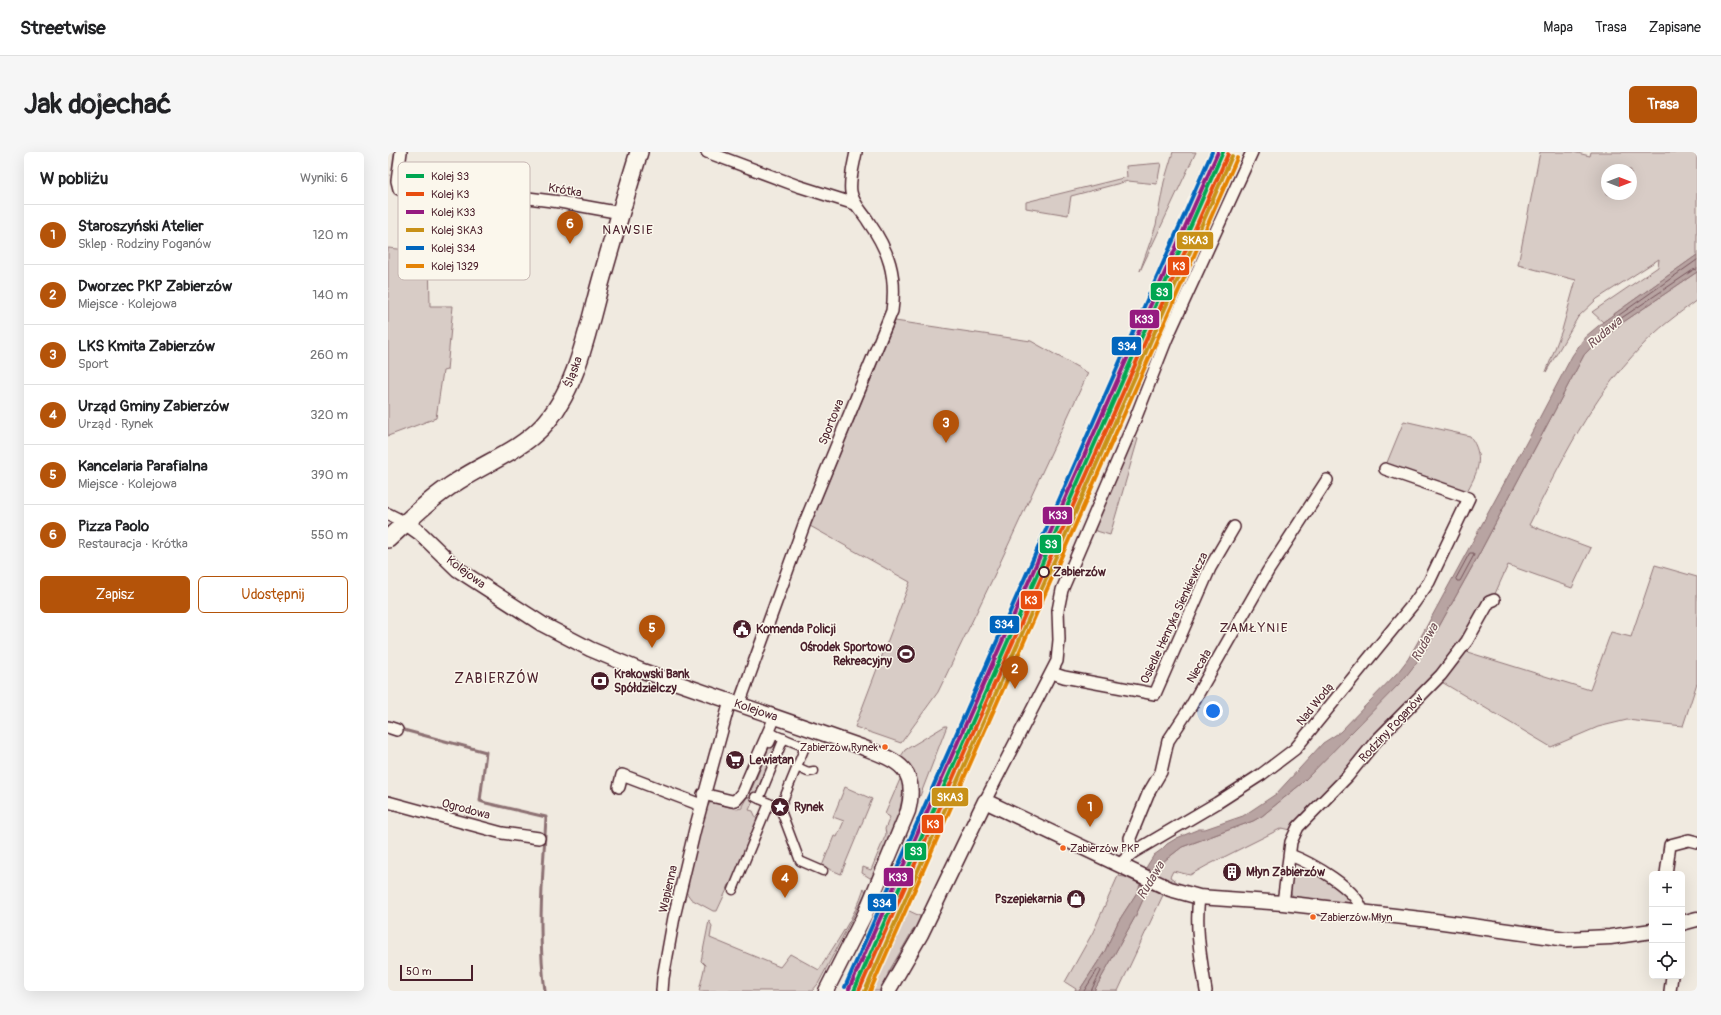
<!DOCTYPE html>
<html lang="pl">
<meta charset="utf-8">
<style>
:root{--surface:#fff;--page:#f6f6f6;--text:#202124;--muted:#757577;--line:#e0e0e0;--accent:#b45309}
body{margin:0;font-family:Pangolin,sans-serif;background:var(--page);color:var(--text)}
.controls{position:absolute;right:12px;bottom:12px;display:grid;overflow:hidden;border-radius:6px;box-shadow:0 4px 16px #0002}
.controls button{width:36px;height:36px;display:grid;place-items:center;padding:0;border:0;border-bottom:1px solid var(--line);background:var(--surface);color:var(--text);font:20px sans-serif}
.compass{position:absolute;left:1213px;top:12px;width:36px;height:36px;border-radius:50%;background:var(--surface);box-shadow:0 4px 16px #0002;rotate:90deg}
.scale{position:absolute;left:12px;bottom:10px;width:73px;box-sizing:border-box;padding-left:4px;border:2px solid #4a1f2b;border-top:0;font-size:11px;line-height:14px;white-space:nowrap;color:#4a1f2b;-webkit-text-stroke:3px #fbf7ec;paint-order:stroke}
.you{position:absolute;left:825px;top:559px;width:14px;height:14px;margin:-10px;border:3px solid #fff;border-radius:50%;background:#1a73e8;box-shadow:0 0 0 6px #1a73e833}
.badge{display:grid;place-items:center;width:26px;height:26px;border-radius:50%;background:var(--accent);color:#fff;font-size:13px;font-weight:700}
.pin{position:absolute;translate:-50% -33px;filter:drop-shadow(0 1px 2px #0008)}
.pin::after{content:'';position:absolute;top:21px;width:14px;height:12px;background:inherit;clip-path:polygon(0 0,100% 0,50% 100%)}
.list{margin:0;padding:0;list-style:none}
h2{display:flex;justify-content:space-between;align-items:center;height:52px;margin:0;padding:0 16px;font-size:17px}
h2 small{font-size:13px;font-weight:400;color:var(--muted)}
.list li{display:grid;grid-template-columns:26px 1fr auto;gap:12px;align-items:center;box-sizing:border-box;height:60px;padding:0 16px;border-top:1px solid var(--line)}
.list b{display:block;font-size:15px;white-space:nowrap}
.list p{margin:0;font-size:13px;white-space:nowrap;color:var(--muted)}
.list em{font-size:13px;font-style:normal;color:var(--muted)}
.actions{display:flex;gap:8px;padding:12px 16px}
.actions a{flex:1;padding:9px 0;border:1px solid var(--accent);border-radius:6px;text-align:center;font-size:14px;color:var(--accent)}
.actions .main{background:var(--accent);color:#fff}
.icon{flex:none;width:22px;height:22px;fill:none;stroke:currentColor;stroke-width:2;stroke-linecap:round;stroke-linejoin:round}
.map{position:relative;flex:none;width:1309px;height:839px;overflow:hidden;border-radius:6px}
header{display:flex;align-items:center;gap:24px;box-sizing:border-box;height:56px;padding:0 20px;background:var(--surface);border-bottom:1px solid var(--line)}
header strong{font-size:19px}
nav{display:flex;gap:22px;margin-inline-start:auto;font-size:14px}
.intro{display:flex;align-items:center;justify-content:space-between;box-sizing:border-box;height:96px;padding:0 24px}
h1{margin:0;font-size:28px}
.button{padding:10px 18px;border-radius:6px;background:var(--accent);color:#fff;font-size:14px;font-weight:700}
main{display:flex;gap:24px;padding:0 24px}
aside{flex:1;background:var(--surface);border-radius:6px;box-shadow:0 4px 16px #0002}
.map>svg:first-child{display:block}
</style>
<header>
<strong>Streetwise</strong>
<nav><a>Mapa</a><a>Trasa</a><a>Zapisane</a></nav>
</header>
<div class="intro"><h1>Jak dojechać</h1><a class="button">Trasa</a></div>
<main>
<aside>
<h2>W pobliżu<small>Wyniki: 6</small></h2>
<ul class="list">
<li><span class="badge">1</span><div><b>Staroszyński Atelier</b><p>Sklep · Rodziny Poganów</p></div><em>120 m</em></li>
<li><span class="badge">2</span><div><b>Dworzec PKP Zabierzów</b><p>Miejsce · Kolejowa</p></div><em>140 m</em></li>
<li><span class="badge">3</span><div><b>LKS Kmita Zabierzów</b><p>Sport</p></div><em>260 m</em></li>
<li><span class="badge">4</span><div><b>Urząd Gminy Zabierzów</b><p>Urząd · Rynek</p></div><em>320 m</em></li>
<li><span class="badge">5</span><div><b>Kancelaria Parafialna</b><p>Miejsce · Kolejowa</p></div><em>390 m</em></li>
<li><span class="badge">6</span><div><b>Pizza Paolo</b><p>Restauracja · Krótka</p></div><em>550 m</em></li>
</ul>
<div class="actions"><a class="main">Zapisz</a><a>Udostępnij</a></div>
</aside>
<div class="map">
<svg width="1309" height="839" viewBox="0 0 1309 839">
<rect width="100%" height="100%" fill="#f0eae0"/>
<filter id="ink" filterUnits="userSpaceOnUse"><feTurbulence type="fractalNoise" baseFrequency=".025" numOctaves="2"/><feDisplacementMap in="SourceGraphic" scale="8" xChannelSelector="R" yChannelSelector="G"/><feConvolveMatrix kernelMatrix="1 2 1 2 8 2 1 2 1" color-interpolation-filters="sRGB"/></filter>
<g filter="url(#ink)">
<!-- green -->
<g fill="#d8ccc6" stroke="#917678" fill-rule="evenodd">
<polygon points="785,0 808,0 752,119 768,73 776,30"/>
<path d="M1152,0h33l17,4 1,-4h106v103l-94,67 -11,-10 66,-45 1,-8 -62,40 -19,18 -32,55 16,-42 14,-50 -58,-15zM1219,18h24v24h-24z"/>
<polygon points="773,11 769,32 740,29 683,44 680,63 638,56 638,50 739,25 738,14"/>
<polygon points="0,96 41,100 42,154 65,154 59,218 55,219 48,266 0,284"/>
<path d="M1309,120v28c-19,14 -40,29 -56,47 -50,51 -80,115 -112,178l62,23 -19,40 -64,-23 -14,31 -32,48 -171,186 -9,-2 -74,37 -18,10 -17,-4 -3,6 7,5 -3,2 -19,-10 9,-13 18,-14 71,-26 9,-5 39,-32 116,-122 14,-21 46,-83 107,-203 17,-18 12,-6 9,-8z"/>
<polygon points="507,169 643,189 700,221 604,428 550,540 513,591 467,575 522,430 422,374"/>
<path d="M1016,269l66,15c15,21 8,36 -4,57l-80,-28z"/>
<polygon points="744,284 750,287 722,383 705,378"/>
<polygon points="1267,413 1309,425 1309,531 1295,574 1239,568 1210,575 1163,595 1052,529 1076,499 1202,538 1223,480 1243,485"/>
<path d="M557,574h2l-27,70 -2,-1c0,-16 -5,-27 -18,-37l5,-8z"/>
<polygon points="383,591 388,593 367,644 362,641"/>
<path d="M513,625c8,28 -17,73 -28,100l-3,1 -8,-5 1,-6 8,3 15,-36 -1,-5 5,-12 -5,-3z"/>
<polygon points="457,635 484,647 453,722 434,714 446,684 449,685 456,669 445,665"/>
<polygon points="359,645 366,647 361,658 365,659 370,670 344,734 341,733 329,759 325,759 303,747 298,740 318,656 323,650 349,657 354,656 354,654"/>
<path d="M913,717c20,0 41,20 52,35l-2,1 -55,-6c-11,-9 -9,-25 5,-30z"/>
<polygon points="730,724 737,725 752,732 750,739 730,770 717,799 691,839 687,839 688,837 677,830 705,780"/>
<path d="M476,736l2,4 -48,92 -6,7h-113l6,-26 -4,-4 8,-40 3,5 -2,12 70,29 10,-13 29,16c16,-26 36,-53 45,-82z"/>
<polygon points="760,736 775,743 730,839 706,839 747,765"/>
<polygon points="517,757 532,764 530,778 525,778 500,821 501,828 494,839 480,839"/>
</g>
<!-- water -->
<polygon fill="#b8a4a2" stroke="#8c6f72" points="1309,103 1309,120 1234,171 1225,179 1213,185 1196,203 1089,406 1043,489 1029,510 1015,528 913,632 874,664 865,669 794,695 776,709 767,722 747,765 706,839 691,839 717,799 730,770 750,739 759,714 766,703 773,698 779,692 789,686 811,677 817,677 855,664 888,642 935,591 952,580 1010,520 1020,507 1036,479 1144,280 1184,204 1197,185 1215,170"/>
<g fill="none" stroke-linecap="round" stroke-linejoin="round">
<!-- shore -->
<g stroke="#76545b" stroke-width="1">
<polyline points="1309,108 1217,173 1215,177 1217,178 1223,175 1232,167 1305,118 1309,117"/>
<polygon points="1082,401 1085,401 1086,403 1072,429 1069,429 1068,427"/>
<polyline points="696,839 710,817 712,817 713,819 703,839"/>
</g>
<!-- stream -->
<path stroke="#8c6f72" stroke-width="3" d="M12,577l86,23 -6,49 6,2 60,14c-3,59 -9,114 -1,174"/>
<!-- pedestrian casing -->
<g stroke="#4a1f2b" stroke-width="11">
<g id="pedestrian">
<polyline points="382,591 386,582"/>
<polyline points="409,615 420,620 426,619"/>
<polyline points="367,645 392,656 417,595 385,582"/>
<polyline points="371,647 396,586"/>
<polyline points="392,656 412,709 435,719"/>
<polyline points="345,738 381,651"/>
</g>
</g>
<!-- minor casing -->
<g stroke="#4a1f2b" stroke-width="14">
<g id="minor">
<polyline points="13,0 9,29 11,37 16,39 82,43 124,44 172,50 233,61"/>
<polyline points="319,0 410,34 467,52"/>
<polyline points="0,362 18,371"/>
<polyline points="664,521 676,525 767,542 822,416 846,375"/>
<path d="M351,552l66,-182 87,-211c5,-36 -3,-60 -24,-90 -6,-10 -15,-17 -17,-29 -2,-13 3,-28 5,-40"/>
<polyline points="0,575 9,578"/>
<polyline points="231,635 234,623 313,653"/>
<polyline points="315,642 344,649 348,648 354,641 387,565"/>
<polyline points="597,649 669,509 671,488 670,458 674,438 746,270 779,186 864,0"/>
<polyline points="0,650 114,681 151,686"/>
<polyline points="744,701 742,686 760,642 773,620 780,589 803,554 880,419 939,328"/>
<path d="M902,703c19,7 71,35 72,58"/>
<polyline points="731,713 744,701 829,651 874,622 907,597 1026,451 1041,430 1081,346 997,317"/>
<polyline points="1278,722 1282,693 1301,688 1309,690"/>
<path d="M811,745c-4,32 2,62 7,94"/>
<polyline points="895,751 903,690 910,675 959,625 988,589 1053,523 1079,489 1101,450 1106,448"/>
<polyline points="274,839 275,826 286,765 307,677 342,549"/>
<polyline points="1282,839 1284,824"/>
</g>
</g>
<!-- tertiary casing -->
<g stroke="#4a1f2b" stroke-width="17">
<g id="tertiary">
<path d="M18,371l14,10 37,36 85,55 48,25 50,21 222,77c35,14 57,20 46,64l-43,103 -39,77"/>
<polyline points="1294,771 1309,767"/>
<polyline points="500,839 533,782 597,649 782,737 811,745 895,751 1033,767 1178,787 1222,785 1264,779"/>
</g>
</g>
<!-- primary casing -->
<g stroke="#4a1f2b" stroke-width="20">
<path id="primary" d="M0,387c22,-20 44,-42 70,-58 27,-18 61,-30 84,-54 36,-38 46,-101 60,-150 12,-42 24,-83 37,-125"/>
</g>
<!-- pedestrian -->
<use href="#pedestrian" stroke="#fbf7ec" stroke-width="8"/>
<!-- minor -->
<use href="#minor" stroke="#fbf7ec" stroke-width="11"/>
<!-- tertiary -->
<use href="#tertiary" stroke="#fbf7ec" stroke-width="14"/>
<!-- primary -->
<use href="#primary" stroke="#fbf7ec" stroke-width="17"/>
<!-- rail-1 casing -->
<g stroke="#fbf7ec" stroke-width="7">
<polyline id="rail-1" points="466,839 835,0"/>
</g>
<!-- rail-2 casing -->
<g stroke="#fbf7ec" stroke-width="7">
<polyline id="rail-2" points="471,839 840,2"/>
</g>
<!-- rail-3 casing -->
<g stroke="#fbf7ec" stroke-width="7">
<polyline id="rail-3" points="461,837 830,0"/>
</g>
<!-- rail-4 casing -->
<g stroke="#fbf7ec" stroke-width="7">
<polyline id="rail-4" points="477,839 844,4"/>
</g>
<!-- rail-5 casing -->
<g stroke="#fbf7ec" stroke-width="7">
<polyline id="rail-5" points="457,835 824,0"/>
</g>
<!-- rail-6 casing -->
<g stroke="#fbf7ec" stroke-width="7">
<polyline id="rail-6" points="482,839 849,6"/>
</g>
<!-- rail-1 -->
<use href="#rail-1" stroke="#00a651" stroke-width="4"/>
<!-- rail-2 -->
<use href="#rail-2" stroke="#e84d0f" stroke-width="4"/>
<!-- rail-3 -->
<use href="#rail-3" stroke="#951a80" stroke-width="4"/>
<!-- rail-4 -->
<use href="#rail-4" stroke="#c89118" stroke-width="4"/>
<!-- rail-5 -->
<use href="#rail-5" stroke="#0065bd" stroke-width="4"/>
<!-- rail-6 -->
<use href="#rail-6" stroke="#e48306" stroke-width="4"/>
</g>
</g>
<!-- icons -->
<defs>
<g id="civic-disc" transform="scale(1)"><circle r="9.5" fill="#4a1f2b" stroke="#fbf7ec"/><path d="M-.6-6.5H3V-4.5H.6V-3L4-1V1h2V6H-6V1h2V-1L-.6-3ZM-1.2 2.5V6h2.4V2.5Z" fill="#fff"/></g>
<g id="stadium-disc" transform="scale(1)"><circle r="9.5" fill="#4a1f2b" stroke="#fbf7ec"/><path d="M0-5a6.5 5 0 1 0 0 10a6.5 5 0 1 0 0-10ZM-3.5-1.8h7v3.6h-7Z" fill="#fff"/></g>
<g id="bank-disc" transform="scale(1)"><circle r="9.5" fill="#4a1f2b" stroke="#fbf7ec"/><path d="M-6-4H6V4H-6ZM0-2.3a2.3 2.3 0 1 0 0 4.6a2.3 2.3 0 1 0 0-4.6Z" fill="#fff"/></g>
<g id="supermarket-disc" transform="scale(1)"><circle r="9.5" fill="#4a1f2b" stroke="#fbf7ec"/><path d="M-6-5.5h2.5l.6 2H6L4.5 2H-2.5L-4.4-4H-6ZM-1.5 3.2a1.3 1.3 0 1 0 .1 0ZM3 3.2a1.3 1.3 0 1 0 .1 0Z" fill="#fff"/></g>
<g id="sight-disc" transform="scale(1)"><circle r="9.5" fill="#4a1f2b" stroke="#fbf7ec"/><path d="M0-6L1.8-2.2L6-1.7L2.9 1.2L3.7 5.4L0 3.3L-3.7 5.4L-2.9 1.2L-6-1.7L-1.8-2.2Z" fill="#fff"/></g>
<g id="building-disc" transform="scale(1)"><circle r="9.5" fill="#4a1f2b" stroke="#fbf7ec"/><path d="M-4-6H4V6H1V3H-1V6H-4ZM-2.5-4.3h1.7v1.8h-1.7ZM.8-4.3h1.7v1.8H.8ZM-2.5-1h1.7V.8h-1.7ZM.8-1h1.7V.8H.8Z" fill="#fff"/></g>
<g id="shop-disc" transform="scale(1)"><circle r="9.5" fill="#4a1f2b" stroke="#fbf7ec"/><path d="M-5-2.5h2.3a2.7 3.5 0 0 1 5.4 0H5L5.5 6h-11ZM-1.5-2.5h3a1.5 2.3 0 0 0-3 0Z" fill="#fff"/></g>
</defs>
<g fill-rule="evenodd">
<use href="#civic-disc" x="354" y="477"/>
<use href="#stadium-disc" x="518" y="502"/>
<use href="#bank-disc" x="212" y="529"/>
<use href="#supermarket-disc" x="347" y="608"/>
<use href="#sight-disc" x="392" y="655"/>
<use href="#building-disc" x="844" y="720"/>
<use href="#shop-disc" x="688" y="747"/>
</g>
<!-- markers -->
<circle fill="#fbf7ec" stroke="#4a1f2b" stroke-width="2" cx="656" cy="420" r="5"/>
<g fill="#f26522" stroke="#fbf7ec" stroke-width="1.5">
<circle cx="497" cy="595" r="3.5"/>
<circle cx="675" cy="696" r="3.5"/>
<circle cx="925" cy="765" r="3.5"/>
</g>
<g text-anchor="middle" stroke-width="3" stroke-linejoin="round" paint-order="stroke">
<!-- bus labels -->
<g font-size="11" fill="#4a1f2b" stroke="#fbf7ec" text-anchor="start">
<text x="490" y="599" text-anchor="end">Zabierzów Rynek</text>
<text x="682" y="700">Zabierzów PKP</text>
<text x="932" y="769">Zabierzów Młyn</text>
</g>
<!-- street labels -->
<g font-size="12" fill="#4a1f2b" stroke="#fbf7ec">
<text transform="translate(177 38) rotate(9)" y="4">Krótka</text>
<text transform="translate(185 220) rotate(-70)" y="4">Śląska</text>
<text transform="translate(443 270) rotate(-68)" y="4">Sportowa</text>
<text transform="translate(78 420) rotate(37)" y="4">Kolejowa</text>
<text transform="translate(786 466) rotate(-65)" y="4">Osiedle Henryka Sienkiewicza</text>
<text transform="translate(811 514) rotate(-60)" y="4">Niecała</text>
<text transform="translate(927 552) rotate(-51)" y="4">Nad Wodą</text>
<text transform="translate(368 558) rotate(19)" y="4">Kolejowa</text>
<text transform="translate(1003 576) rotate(-47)" y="4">Rodziny Poganów</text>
<text transform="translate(78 657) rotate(15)" y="4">Ogrodowa</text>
<text transform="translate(280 737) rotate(-77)" y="4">Wapienna</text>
</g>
<!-- stop labels -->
<g font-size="12" font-weight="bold" fill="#4a1f2b" stroke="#fbf7ec" text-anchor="start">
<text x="665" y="424">Zabierzów</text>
</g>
<!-- poi labels -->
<g font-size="12" font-weight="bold" fill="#4a1f2b" stroke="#fbf7ec" text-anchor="start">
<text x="368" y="481">Komenda Policji</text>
<text x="504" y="499" text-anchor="end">Ośrodek Sportowo<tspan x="504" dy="14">Rekreacyjny</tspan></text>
<text x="226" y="526">Krakowski Bank<tspan x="226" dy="14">Spółdzielczy</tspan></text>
<text x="361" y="612">Lewiatan</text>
<text x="406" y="659">Rynek</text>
<text x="858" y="724">Młyn Zabierzów</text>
<text x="674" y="751" text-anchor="end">Pszepiekarnia</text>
</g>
<!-- neighbourhood labels -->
<g font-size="13" letter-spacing="1" fill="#4a1f2b" stroke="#fbf7ec">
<text x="240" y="82">NAWSIE</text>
<text x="866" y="480">ZAMŁYNIE</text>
</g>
<!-- water labels -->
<g font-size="13" font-style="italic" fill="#704e55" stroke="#fbf7ec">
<text transform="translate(1216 180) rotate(-41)" y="5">Rudawa</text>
<text transform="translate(1036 490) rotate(-61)" y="5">Rudawa</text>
<text transform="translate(762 728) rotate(-59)" y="5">Rudawa</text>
</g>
<!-- quarter labels -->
<g font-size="14" letter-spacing="1" fill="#4a1f2b" stroke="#fbf7ec">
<text x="109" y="531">ZABIERZÓW</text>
</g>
</g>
<!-- legend -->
<rect x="10" y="10" width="132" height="118" rx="6" fill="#fbf7ec" stroke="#c6b6b2" stroke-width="1"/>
<rect x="18" y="22" width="18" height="4" fill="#00a651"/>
<rect x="18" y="40" width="18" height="4" fill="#e84d0f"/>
<rect x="18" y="58" width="18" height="4" fill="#951a80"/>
<rect x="18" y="76" width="18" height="4" fill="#c89118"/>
<rect x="18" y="94" width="18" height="4" fill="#0065bd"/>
<rect x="18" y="112" width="18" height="4" fill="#e48306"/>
<g font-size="11" fill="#4a1f2b">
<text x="43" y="28">Kolej S3</text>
<text x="43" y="46">Kolej K3</text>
<text x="43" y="64">Kolej K33</text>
<text x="43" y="82">Kolej SKA3</text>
<text x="43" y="100">Kolej S34</text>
<text x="43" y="118">Kolej 1329</text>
</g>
<g stroke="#fbf7ec" stroke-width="1.5">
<rect x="788" y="79" width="38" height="19" rx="4" fill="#c89118"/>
<rect x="779" y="104" width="23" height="20" rx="4" fill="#e84d0f"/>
<rect x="762" y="130" width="23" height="19" rx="4" fill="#00a651"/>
<rect x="741" y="157" width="31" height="20" rx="4" fill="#951a80"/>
<rect x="723" y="184" width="31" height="20" rx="4" fill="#0065bd"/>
<rect x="654" y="354" width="31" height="19" rx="4" fill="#951a80"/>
<rect x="651" y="382" width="23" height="20" rx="4" fill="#00a651"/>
<rect x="632" y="438" width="23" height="20" rx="4" fill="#e84d0f"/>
<rect x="601" y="463" width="31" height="19" rx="4" fill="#0065bd"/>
<rect x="543" y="635" width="38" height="20" rx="4" fill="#c89118"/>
<rect x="533" y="662" width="23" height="20" rx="4" fill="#e84d0f"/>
<rect x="516" y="690" width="23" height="19" rx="4" fill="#00a651"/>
<rect x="495" y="715" width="31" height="20" rx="4" fill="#951a80"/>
<rect x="479" y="741" width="30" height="19" rx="4" fill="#0065bd"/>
</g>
<g font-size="11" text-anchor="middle" font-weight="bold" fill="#fff">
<text x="807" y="92">SKA3</text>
<text x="791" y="118">K3</text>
<text x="774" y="144">S3</text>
<text x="756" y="171">K33</text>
<text x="739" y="198">S34</text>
<text x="670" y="367">K33</text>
<text x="663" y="396">S3</text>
<text x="643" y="452">K3</text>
<text x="616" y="476">S34</text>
<text x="562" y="649">SKA3</text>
<text x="545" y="676">K3</text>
<text x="528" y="703">S3</text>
<text x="510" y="729">K33</text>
<text x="494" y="755">S34</text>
</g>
</svg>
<div class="controls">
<button>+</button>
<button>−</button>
<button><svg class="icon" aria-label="locate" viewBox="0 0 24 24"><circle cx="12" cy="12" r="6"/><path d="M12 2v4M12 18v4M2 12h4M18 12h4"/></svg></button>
</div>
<svg class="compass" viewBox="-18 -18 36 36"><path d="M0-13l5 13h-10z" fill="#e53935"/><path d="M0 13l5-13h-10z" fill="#757577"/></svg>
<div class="scale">50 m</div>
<div class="you"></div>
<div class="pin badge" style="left:702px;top:675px">1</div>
<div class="pin badge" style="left:627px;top:537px">2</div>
<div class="pin badge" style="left:558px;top:291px">3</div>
<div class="pin badge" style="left:397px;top:746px">4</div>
<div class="pin badge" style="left:264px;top:496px">5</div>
<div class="pin badge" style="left:182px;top:92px">6</div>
</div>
</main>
